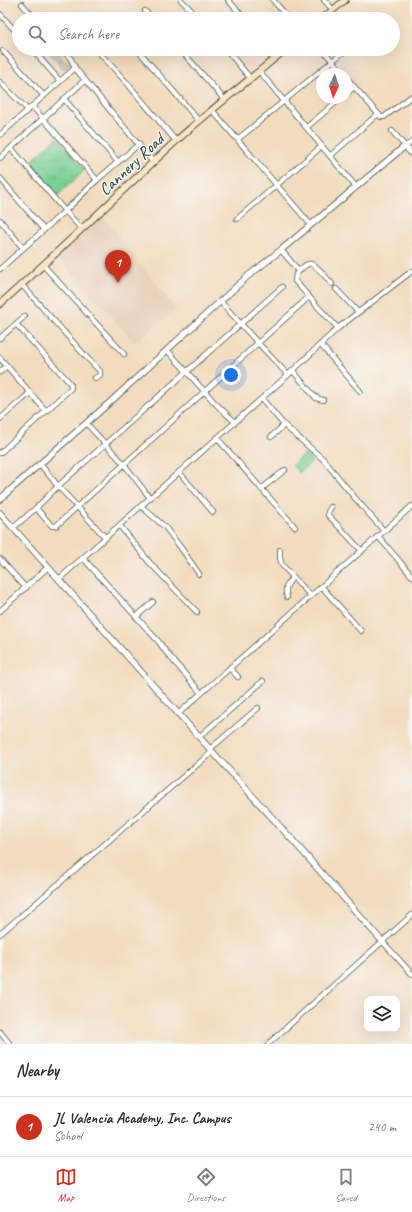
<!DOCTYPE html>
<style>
:root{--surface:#fff;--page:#f7f7f7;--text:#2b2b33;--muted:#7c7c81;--line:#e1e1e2;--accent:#c8321e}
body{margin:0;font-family:Caveat,sans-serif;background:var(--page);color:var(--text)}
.controls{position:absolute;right:12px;bottom:12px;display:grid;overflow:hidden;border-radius:8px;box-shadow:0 4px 16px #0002}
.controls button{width:36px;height:36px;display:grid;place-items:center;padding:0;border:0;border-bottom:1px solid var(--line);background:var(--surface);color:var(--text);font:20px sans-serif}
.compass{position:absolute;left:316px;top:68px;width:36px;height:36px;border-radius:50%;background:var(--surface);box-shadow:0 4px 16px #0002;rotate:184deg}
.you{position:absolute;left:231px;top:375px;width:14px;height:14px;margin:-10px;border:3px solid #fff;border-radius:50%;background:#1a73e8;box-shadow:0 0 0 6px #1a73e833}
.badge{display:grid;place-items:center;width:26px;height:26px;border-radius:50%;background:var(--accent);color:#fff;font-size:13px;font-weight:700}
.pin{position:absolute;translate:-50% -33px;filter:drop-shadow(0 1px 2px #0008)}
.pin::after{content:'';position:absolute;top:21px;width:14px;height:12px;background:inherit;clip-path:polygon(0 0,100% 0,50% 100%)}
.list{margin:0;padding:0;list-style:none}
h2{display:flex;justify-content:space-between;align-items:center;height:52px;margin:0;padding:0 16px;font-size:17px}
h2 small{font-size:13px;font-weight:400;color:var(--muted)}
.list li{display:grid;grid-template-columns:26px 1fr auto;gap:12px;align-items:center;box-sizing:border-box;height:60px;padding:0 16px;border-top:1px solid var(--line)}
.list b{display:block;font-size:15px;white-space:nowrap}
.list p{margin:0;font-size:13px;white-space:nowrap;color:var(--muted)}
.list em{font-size:13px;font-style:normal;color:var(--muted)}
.icon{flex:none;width:22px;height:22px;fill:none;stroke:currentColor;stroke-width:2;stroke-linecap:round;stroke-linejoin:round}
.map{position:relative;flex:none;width:412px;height:1044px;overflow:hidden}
.search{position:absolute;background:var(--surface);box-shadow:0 4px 16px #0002;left:12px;right:12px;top:12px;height:44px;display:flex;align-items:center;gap:10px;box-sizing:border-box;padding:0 14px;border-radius:22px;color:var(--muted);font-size:15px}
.sheet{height:112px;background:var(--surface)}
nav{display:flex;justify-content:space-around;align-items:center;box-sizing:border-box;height:56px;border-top:1px solid var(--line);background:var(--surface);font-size:11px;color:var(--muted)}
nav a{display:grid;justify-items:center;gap:2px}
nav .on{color:var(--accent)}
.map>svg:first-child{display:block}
</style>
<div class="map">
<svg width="412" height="1044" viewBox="0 0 412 1044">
<defs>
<pattern id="industrial-grid" width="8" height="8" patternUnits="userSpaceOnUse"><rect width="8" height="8" fill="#cec1ba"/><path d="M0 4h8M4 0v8" fill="none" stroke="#a79e98"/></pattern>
<pattern id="park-crowns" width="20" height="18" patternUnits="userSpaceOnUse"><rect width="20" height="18" fill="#7ad094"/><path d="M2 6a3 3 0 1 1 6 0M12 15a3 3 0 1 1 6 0" fill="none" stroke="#63aa7a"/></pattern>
</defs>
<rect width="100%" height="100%" fill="#f6f6f2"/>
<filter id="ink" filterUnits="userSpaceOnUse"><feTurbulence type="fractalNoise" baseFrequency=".025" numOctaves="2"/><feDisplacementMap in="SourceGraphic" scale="8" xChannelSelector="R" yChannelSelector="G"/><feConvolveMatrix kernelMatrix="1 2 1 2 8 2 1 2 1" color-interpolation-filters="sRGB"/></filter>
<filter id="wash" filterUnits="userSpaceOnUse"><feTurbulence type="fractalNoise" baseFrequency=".012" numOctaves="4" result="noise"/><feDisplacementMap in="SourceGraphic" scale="16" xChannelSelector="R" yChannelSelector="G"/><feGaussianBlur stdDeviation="0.9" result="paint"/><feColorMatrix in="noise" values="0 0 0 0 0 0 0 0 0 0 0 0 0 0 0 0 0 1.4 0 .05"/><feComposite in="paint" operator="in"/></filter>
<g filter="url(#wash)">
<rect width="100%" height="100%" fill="#f3dcbe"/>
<!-- built -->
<polygon fill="#e9cfb8" points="103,216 176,309 135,343 58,257"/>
<!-- industrial -->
<polygon fill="url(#industrial-grid)" points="51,51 54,54 58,51 65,61 67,59 71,64 64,70 49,53"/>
<!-- grass -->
<polygon fill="#7ad094" stroke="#4c8664" points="305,454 312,462 299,473 292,465"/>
<!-- park -->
<polygon fill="url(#park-crowns)" stroke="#4c8664" points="57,137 85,170 57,196 30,163"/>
</g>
<g filter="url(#ink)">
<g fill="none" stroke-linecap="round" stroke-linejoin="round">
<!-- minor casing -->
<g stroke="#3f5549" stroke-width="6">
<g id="minor">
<polyline points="181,0 200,19"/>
<polyline points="228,0 245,19"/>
<polyline points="273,0 289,19"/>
<polyline points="324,0 333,10"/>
<polyline points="22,4 35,19"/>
<polyline points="145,11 152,19"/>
<polyline points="0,14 19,35"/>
<polyline points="32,49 60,81"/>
<polyline points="62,49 71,59 75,68"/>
<polyline points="96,49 127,83 176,141"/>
<polyline points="137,49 199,121"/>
<polyline points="180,49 224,99"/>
<polyline points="226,49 250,78"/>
<polyline points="270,49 277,57"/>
<polyline points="322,49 344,74"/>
<polyline points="3,51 44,96"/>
<polyline points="259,71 356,187"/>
<polyline points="346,77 357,90 381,117 384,117 412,96"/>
<polyline points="0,82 28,110"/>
<polyline points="346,94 354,87"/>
<polyline points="64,99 118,162"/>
<polyline points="32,106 97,180"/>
<polyline points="212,110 311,225"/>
<polyline points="307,127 341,98"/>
<polyline points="392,131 405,146 412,142"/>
<polyline points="0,135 75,68 153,162"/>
<polyline points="238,139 347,49"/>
<polyline points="11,148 65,211 82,229"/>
<polyline points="330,156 378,114"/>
<polyline points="0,158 85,80"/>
<polyline points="0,178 44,230"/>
<polyline points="237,219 322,146"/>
<polyline points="0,220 23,248"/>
<polyline points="281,250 299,271"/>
<polyline points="43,265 124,354"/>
<polyline points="0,269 65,211 97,180 139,144"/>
<path d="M332,284c-4,-4 -18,-23 -24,-20 -4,1 -9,7 -12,10l-1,7 23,26 20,21"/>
<polyline points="22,285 88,359 100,371 100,375 95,378"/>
<polyline points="336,289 358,312"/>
<polyline points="0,338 25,316"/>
<polyline points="321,345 360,391"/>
<polyline points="167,350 216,404 235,422"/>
<polyline points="0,358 46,411"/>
<polyline points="293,371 316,398 323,400"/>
<polyline points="0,372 7,366"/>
<polyline points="288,375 258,343 309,297"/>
<polyline points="262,399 284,425 323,459 355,498 384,531"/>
<polyline points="0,419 30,393"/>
<polyline points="86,423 124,464 150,498"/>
<polyline points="271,437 284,425"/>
<polyline points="217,438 295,527"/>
<polyline points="0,453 46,411 71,388 71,385 69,382 16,324"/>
<polyline points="40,464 58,486 106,538"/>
<polyline points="179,472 213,512"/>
<polyline points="261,489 285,470"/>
<polyline points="141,506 165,527 181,548 199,574"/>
<polyline points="331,507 328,512 328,515 362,551"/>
<polyline points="36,508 51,525 52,526 56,526 258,343 220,301"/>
<polyline points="120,526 150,563 197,612"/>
<polyline points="13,528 36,508 58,486 282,287"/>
<polyline points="378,536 412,576"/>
<polyline points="280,550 280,558 282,565 311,596"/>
<polyline points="83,558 159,642 166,652 201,693"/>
<polyline points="0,559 26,588"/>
<polyline points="59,579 288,375 338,328 412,271"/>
<polyline points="322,587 361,631"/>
<path d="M287,597c-3,-9 0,-13 6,-20"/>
<polyline points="0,611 48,567"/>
<polyline points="136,617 153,602"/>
<polyline points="230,668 238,677"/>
<polyline points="178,714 412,506"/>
<polyline points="199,737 263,681"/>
<polyline points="210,749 258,708"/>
<polyline points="0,934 212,752"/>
<polyline points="382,941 412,974"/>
<polyline points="0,1032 10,1044"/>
<polyline points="268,1044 412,915"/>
</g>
</g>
<!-- tertiary casing -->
<g stroke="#3f5549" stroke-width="7">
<g id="tertiary">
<polyline points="0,499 108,404 248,276 281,250 405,146 412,154"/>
<polyline points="0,513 199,737 295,843 382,941"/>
</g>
</g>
<!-- secondary casing -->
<g stroke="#3f5549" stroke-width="8">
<g id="secondary">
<polyline points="322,19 345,0"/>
<path d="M0,304c60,-53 117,-109 176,-163 36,-32 73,-61 110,-92"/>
</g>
</g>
<!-- minor -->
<use href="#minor" stroke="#fff" stroke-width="4.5"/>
<!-- tertiary -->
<use href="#tertiary" stroke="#fff" stroke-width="5.5"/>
<!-- secondary -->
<use href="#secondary" stroke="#fce5c4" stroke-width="6"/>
</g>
</g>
<g text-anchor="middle" stroke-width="3" stroke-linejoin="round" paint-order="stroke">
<!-- street labels -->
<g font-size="17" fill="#1f3d34" stroke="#f6f6f2">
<text transform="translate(131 164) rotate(-43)" y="6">Cannery Road</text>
</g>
</g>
</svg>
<div class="controls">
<button><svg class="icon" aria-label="layers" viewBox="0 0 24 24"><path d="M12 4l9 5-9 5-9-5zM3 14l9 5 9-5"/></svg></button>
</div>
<svg class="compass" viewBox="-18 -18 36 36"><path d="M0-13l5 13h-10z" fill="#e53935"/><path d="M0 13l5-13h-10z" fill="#7c7c81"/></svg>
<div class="you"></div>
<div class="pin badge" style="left:118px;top:283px">1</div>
<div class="search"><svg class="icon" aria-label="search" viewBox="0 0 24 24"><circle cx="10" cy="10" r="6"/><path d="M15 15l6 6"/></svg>Search here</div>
</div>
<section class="sheet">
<h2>Nearby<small></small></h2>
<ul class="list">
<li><span class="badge">1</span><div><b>JL Valencia Academy, Inc. Campus</b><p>School</p></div><em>240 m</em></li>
</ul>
</section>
<nav>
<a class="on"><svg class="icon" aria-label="map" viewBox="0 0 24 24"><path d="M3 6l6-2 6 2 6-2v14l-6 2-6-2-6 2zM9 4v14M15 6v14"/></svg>Map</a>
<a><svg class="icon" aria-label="directions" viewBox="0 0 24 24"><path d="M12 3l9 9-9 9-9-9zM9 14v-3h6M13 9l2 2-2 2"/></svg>Directions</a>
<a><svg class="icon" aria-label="saved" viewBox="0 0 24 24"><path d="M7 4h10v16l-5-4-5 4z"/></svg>Saved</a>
</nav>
